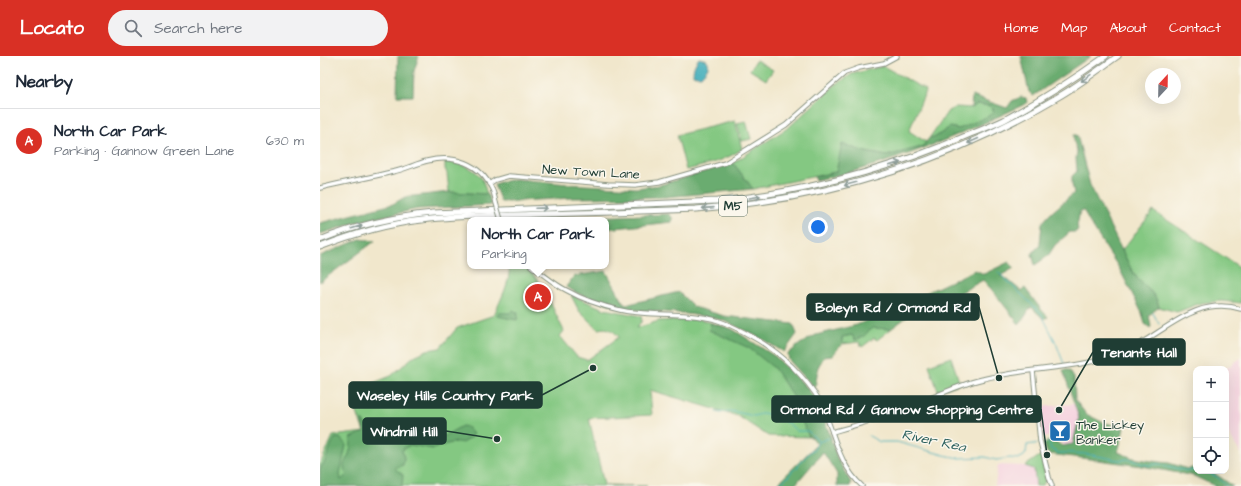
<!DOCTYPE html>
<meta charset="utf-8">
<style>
:root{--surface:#fff;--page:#f2f2f3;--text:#1f2937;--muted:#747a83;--line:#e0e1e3;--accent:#d93025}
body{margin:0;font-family:"Architects Daughter",sans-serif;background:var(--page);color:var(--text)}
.controls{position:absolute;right:12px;bottom:12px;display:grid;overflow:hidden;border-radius:8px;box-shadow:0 4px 16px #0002}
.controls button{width:36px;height:36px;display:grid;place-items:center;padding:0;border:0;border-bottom:1px solid var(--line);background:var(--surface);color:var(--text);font:20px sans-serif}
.compass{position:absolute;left:825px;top:12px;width:36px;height:36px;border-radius:50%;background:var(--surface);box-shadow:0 4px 16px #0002;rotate:22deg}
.you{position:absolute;left:498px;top:171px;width:14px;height:14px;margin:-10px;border:3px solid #fff;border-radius:50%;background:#1a73e8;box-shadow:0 0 0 6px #1a73e833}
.badge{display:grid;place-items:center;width:26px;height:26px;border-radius:50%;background:var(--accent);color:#fff;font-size:13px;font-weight:700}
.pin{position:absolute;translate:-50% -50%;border:2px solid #fff;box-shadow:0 1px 4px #0006}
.popup{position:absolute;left:147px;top:161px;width:142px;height:52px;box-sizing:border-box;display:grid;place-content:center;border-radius:8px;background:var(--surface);filter:drop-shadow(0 1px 3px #0005);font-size:13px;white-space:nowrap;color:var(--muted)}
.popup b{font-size:15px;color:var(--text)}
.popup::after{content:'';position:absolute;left:50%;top:100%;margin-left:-8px;border:8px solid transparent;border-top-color:var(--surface)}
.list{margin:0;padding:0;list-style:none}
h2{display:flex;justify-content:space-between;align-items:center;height:52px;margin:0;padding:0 16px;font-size:17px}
h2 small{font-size:13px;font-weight:400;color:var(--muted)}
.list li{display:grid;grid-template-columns:26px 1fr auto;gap:12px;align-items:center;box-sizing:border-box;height:64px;padding:0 16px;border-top:1px solid var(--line)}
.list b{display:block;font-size:15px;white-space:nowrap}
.list p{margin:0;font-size:13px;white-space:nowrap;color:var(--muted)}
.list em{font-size:13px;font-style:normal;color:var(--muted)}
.icon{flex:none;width:22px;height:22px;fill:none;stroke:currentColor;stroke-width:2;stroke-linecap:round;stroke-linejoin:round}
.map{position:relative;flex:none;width:921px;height:430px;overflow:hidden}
header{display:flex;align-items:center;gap:24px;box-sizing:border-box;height:56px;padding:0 20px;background:var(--accent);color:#fff}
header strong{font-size:19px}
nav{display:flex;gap:22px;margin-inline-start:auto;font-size:14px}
.search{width:280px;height:36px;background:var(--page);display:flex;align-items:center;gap:10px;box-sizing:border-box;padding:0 14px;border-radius:22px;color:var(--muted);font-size:15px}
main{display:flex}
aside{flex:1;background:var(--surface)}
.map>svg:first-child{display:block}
</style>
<header>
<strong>Locato</strong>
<div class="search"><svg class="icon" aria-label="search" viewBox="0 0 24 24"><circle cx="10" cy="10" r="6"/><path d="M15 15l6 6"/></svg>Search here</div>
<nav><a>Home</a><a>Map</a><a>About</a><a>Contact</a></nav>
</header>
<main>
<aside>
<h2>Nearby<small></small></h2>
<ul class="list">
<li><span class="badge">A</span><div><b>North Car Park</b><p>Parking · Gannow Green Lane</p></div><em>630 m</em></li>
</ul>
</aside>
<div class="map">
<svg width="921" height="430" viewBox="0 0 921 430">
<rect width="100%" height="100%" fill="#fbf7ec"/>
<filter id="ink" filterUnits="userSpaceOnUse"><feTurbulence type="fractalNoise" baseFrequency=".025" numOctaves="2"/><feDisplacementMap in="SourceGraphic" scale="8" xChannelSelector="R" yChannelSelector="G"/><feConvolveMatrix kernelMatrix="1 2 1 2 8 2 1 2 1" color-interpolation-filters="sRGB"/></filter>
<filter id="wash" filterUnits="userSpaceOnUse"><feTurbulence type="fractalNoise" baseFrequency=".012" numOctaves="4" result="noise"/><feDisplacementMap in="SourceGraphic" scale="16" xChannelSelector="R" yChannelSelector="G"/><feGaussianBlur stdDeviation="0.9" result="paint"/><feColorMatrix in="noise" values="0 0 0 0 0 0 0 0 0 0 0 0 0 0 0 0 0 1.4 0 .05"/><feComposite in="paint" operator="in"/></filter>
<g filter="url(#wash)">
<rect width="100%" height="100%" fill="#f1e7cc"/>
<!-- built -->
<g fill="#f4cfde">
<polygon points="921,302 921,398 906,374 906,313 905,313"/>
<polygon points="754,348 759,362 753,388 746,389 743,389 735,381 723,381 718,351"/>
<polygon points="678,409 705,410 714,413 716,430 675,430"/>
</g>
<!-- green -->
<g fill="#84c882" stroke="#52825b">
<polygon points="436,4 453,14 446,24 430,14"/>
<polygon points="563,10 606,34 589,75 606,86 602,91 566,100 546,96 516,116 433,133 413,107 469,71 515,29 532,18"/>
<path d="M657,48l14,2 3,5c-4,6 -26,17 -34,18 -3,0 -7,-1 -10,-2l-16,11 -4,-1 18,-26 8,-4 16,1z"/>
<path d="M415,65l7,28c-17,12 -36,16 -56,21l-9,-35z"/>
<polygon points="426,65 431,83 422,85 417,67"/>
<path d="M125,106c13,1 30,5 37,17 2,4 3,10 5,15l-38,-2 -2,-19 -2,-4z"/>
<path d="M833,155l88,57v35l-20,-2 -20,2 -24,9 -18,-5c-3,-16 -17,-21 -25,-33 -5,-7 -8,-16 -12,-24z"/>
<path d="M189,210h16c19,17 28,44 39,65l-4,5 17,21 10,3 32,-23c-7,-8 -11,-10 -21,-8l-19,-18 -8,-16 33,14 37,7 1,5 -6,7 23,-7 40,-2 33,10 45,29 29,28 9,13 17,40 -15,1 -5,-3 -44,-1 -30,-20 -88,-26 2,25 -63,3 15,67 43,1h-327v-22l13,-28 31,-4 -8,-22v-15l17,-12 18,-7 23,-20 13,-6 13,-2 17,-20 37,-13c6,-15 17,-33 15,-49z"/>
<polygon points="552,271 571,273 557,284 554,282 542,291 539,286 522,288 522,281 532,279 535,284 543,281"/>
<polygon points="631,301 640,328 618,335 609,309"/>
<path d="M580,351l-1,2 -21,8 -15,4 -4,-2 2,-7c13,4 26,0 39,-5z"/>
<polygon points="721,399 726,425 721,430 716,430 714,413 705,410"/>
</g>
<!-- forest -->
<g fill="#6bac70" stroke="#457452">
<polygon points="78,0 99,0 94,15 93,40 77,40"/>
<polygon points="701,0 771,0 713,40 709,36"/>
<path d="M652,40l35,12 5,-7 9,-4 5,1 1,5c-68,33 -137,62 -211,77l-2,-3 22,-5 6,-28 24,8 21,4 35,-9 8,-10 4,1 16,-11 9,2 32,-14 3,-4 -3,-5 -14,-2 -5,4 -1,-1z"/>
<path d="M754,79h3l13,50 38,78c2,3 4,8 6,11 8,12 22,18 25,33l-10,8 2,12 -1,1 -5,-4 -3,-11 -23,-45 -31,-48 -4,-9h-4l-3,15 1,3 -2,3h-6l-15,13 -7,11 -13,9 -3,-11 8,-10 2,-21 9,-10 23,-20 -2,-9v-8l5,-5 -1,-13 1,-7 -3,-9z"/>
<polygon points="413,107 433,133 345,141 252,142 181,146 174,129 180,126 196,123 248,128 316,132 340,129"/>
<polygon points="129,136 167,138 169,140 171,149 98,153 41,165 0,178 0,167 73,148 85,141"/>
<polygon points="349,158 352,161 352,166 286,173 286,164 198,164"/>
<polygon points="40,183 55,185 0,226 0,200"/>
<path d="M689,206l5,6 -14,8 8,4 13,11 4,-3c8,10 14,20 23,29l-4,2 -13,-12c-4,6 -7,12 -12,17l-27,-34 -9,-10 -52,29 -23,7 -17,13 -19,-1 -9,9 -8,3 -3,-5 -10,2v7l-10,12 -8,1 -6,10 -3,22 -26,-29 -1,-6 12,-10 16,-9 41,-10 118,-55 9,4z"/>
<polygon points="286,215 305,249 359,236 374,251 404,260 473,268 477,278 464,296 440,282 407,266 391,261 359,257 304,253 259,238 246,231 254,220"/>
<polygon points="193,254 198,257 197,264 177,260 178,257 190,257"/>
<polygon points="391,267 412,273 456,301 485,330 495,342 507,371 517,402 531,427 530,430 517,430 517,418 503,396 474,430 457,430 463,422 497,388 492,381 489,381 483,368 473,340 454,312 429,292 389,274"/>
<polygon points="743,314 749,314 754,322 755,344 766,358 782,366 804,372 798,396 813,402 831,405 849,407 868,413 876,411 876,415 891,415 913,430 895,430 874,420 822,410 778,404 729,398 727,397 724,388 726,386 736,386 742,390 753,388 759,362"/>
<path d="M42,364l7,9 29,-2 5,4 5,-3 7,1 18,8 4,1 7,-2 18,-10 5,1 6,7 -3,4 -8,5 -4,-1 -11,2 -14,5 -23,-4 -8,5 2,8 -1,7 -9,3 9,7 -1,11h-82v-17l5,-8 7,-18 3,-5h5l6,7 -6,29 1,6 6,-5c-7,-12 0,-13 3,-24 1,-4 1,-9 1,-13l13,-6z"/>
</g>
<!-- water -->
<path fill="#3cacb9" stroke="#2e7476" d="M379,2l8,2c4,7 -2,11 -6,16l-8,-1c0,-7 2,-12 6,-17z"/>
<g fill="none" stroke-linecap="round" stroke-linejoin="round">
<!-- stream -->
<g stroke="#3cacb9" stroke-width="1">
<polyline points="678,216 721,257 736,287 744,308"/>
<polyline points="833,257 839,268"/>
<polyline points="844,285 849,293"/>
<polyline points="396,356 400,357 410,355 416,356 434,360 444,357 453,360 468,367 477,375 488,375 499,386 509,382"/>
<polyline points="549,380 560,386 577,386 624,399 639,402 665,401 676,404 690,402 698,403 704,400 706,397 707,389 720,387"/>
<path d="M723,387l6,-1 2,7 7,4c14,-1 30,1 45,4 6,1 12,3 18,3 2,0 4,-1 6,-1 7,1 13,5 21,6 3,1 6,-1 9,-1 3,0 6,1 9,2 10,1 20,7 30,4"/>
<polyline points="883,415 897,421 907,430"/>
<polyline points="459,430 460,427 468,421 472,415 478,411 478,409 492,394 493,395 498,386"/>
</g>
</g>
</g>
<g filter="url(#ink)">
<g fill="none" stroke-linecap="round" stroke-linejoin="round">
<!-- tertiary casing -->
<g stroke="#889280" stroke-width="5.5">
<g id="tertiary">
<polyline points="169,128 175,124 189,120 288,128 315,129 339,126 405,107 466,69 525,17 539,12 564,7 577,0"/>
<path d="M0,132c24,-6 48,-10 72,-16 12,-2 23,-8 35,-11 26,-7 53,2 65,28 2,4 3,9 4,14"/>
<path d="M211,210c12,8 23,18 35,24 16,9 36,16 54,20 21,5 42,3 63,5 12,1 25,2 36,6 15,5 37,17 51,27 18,12 45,40 53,60 12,28 16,57 39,78"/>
<polyline points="713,315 720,385 729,421 732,430"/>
<path d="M512,376c25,-7 51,-14 75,-24 25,-10 50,-23 76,-29 46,-12 100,-9 143,-28 38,-17 68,-56 115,-42"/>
</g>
</g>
<!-- motorway casing -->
<g stroke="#889280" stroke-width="7">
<g id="motorway">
<path d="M0,184c36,-15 74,-23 113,-27l284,-12c87,-9 171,-31 251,-66 12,-5 24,-9 36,-15 35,-19 70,-41 102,-64"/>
<path d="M0,191c33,-13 67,-23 102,-27 40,-5 79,-4 119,-6 51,-1 103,-3 155,-5 128,-9 251,-46 362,-112 21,-12 40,-27 60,-41"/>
</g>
</g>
<!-- tertiary -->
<use href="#tertiary" stroke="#fff" stroke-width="3.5"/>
<!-- motorway -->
<use href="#motorway" stroke="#fff" stroke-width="5"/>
<!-- tertiary-bridge casing -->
<g stroke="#889280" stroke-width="5.5" stroke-linecap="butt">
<polyline id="tertiary-bridge" points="176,147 181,164"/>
</g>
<!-- tertiary-bridge -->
<use href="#tertiary-bridge" stroke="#fff" stroke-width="3.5"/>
</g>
<!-- one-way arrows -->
<defs><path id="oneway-shaft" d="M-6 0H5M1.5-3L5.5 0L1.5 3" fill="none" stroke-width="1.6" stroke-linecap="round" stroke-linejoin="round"/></defs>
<g stroke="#8f9e9a">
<use href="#oneway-shaft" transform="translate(766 22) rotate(145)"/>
<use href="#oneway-shaft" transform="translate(653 85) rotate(156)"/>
<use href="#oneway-shaft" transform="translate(575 108) rotate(-16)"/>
<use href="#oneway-shaft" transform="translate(530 128) rotate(165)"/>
<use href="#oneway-shaft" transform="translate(435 141) rotate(-9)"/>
<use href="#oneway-shaft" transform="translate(221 152) rotate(-2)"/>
<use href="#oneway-shaft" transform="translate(388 152) rotate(176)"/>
<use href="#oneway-shaft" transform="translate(37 171) rotate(-16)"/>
</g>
</g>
<!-- icons -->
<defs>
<g id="bar-square" transform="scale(1.15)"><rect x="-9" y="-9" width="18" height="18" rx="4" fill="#1f6fb2" stroke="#fbf7ec"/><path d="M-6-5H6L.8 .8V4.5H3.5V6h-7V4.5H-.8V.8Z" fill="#fff"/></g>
</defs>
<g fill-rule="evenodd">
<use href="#bar-square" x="740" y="375"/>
</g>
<g text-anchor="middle" stroke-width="3" stroke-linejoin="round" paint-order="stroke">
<!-- shield labels -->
<rect fill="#fbf7ec" stroke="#61756b" stroke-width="1" x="399" y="140" width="28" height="20" rx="3"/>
<g font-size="12" font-weight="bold" fill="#1f3d34">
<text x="413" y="154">M5</text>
</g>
<!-- street labels -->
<g font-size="13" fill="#1f3d34" stroke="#fbf7ec">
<text transform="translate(271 115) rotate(3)" y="5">New Town Lane</text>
</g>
<!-- poi labels -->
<g font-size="13" fill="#1f3d34" stroke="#fbf7ec" text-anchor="start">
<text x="756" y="373">The Lickey<tspan x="756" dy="15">Banker</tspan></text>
</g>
<!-- water labels -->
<g font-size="14" font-style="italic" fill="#285e5c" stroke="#fbf7ec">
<text transform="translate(614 384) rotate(12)" y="5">River Rea</text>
</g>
</g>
<!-- callouts -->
<path fill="none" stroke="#1f3d34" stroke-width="1.5" d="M679 322L659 251M739 354L773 296M273 312L222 339M727 399L721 353M177 383L126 375"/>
<g fill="#1f3d34" stroke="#fbf7ec" stroke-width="1.5">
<circle cx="679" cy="322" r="4"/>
<circle cx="739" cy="354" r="4"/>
<circle cx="273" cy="312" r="4"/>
<circle cx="727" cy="399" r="4"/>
<circle cx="177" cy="383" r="4"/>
</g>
<g fill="#1f3d34" stroke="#1f3d34" stroke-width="1.5">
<rect x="487" y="238" width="172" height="26" rx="4"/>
<rect x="773" y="283" width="92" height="26" rx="4"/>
<rect x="29" y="326" width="193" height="26" rx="4"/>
<rect x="452" y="340" width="269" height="26" rx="4"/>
<rect x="43" y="362" width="83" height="26" rx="4"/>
</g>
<g font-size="14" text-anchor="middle" font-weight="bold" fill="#fff">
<text x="573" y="256">Boleyn Rd / Ormond Rd</text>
<text x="819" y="301">Tenants Hall</text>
<text x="125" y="344">Waseley Hills Country Park</text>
<text x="587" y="358">Ormond Rd / Gannow Shopping Centre</text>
<text x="84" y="380">Windmill Hill</text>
</g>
</svg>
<div class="controls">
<button>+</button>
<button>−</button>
<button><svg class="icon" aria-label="locate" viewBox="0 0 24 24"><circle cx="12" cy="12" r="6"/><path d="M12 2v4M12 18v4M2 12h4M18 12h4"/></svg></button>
</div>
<svg class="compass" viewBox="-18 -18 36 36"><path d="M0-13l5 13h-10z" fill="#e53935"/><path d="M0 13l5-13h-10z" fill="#747a83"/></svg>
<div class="you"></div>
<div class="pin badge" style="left:218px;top:241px">A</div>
<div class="popup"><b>North Car Park</b>Parking</div>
</div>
</main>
